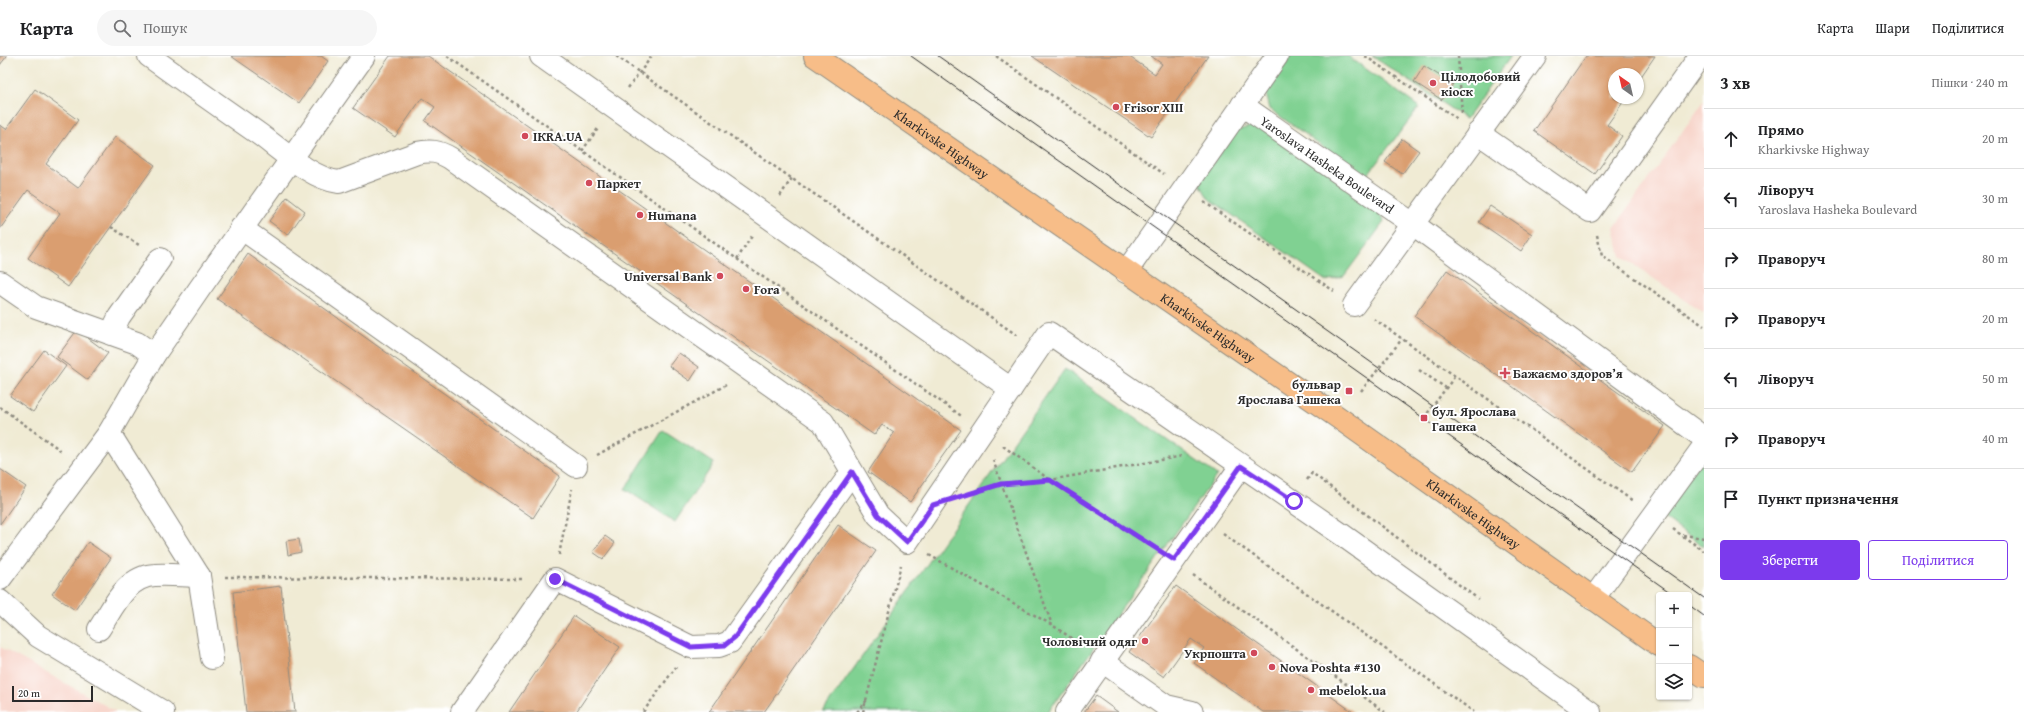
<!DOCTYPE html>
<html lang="uk">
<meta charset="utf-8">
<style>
:root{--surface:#fff;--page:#f6f6f6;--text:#202124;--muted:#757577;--line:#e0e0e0;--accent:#7c3aed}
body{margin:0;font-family:"Gentium Book Plus",serif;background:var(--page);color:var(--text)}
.controls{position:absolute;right:12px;bottom:12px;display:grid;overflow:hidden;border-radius:4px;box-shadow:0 1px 3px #0004}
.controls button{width:36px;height:36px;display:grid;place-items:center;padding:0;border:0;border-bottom:1px solid var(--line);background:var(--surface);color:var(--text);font:20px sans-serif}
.compass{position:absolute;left:1608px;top:12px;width:36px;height:36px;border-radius:50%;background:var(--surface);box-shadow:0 1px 3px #0004;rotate:326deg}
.scale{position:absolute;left:12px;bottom:10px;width:81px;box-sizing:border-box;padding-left:4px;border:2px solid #2b2b2b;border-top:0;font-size:11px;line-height:14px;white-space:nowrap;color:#2b2b2b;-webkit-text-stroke:3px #fff;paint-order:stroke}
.stop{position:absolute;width:12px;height:12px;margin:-9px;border:3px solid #7c3aed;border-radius:50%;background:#fff}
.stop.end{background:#7c3aed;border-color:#fff;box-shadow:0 1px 4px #0008}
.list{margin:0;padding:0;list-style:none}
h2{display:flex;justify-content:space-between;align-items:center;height:52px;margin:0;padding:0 16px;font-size:17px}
h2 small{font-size:13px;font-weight:400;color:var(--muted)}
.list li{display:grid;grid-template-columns:26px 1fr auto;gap:12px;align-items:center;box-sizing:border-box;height:60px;padding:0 16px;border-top:1px solid var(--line)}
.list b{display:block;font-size:15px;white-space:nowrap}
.list p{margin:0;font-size:13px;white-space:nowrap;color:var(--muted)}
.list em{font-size:13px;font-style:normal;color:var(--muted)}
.actions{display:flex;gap:8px;padding:12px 16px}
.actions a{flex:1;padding:9px 0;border:1px solid var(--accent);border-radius:4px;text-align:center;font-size:14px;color:var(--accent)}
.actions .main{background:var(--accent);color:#fff}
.icon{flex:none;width:22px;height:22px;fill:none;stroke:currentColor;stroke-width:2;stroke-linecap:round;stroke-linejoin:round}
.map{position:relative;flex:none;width:1704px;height:656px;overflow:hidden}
header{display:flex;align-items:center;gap:24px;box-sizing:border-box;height:56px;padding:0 20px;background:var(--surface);border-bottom:1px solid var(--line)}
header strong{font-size:19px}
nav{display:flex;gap:22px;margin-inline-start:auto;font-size:14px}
.search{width:280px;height:36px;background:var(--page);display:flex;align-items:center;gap:10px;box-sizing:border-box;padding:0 14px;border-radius:22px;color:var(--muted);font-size:15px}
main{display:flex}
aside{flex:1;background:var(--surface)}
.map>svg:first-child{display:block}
</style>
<header>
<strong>Карта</strong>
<div class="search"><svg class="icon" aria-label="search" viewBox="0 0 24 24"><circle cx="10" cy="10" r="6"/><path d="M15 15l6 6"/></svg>Пошук</div>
<nav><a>Карта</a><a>Шари</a><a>Поділитися</a></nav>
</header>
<main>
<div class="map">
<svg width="1704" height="656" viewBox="0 0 1704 656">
<rect width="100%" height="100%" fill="#fff"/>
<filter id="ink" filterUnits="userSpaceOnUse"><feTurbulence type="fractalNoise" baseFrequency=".025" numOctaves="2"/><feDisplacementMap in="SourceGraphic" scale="8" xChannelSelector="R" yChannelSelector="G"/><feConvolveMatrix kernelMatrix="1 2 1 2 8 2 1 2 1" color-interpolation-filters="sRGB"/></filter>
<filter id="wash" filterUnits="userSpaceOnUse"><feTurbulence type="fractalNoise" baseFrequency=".012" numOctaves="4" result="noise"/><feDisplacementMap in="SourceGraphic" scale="16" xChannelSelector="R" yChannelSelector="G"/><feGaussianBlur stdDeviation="0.9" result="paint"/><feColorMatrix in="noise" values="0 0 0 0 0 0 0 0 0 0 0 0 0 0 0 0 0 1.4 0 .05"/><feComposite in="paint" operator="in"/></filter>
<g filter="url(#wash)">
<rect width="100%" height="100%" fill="#f0ebd4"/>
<!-- built -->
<g fill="#f7d1c6">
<polygon points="1704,45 1704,257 1621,200 1614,172"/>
<polygon points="0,591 117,656 0,656"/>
</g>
<!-- green -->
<g fill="#80d192" stroke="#567e5e">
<polygon points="1288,0 1348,0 1419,51 1365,122 1270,53 1265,34"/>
<polygon points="1372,0 1511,0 1466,63"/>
<polygon points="1260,68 1375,148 1384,166 1344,220 1326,225 1208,142 1199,126 1235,75"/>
<polygon points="1065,313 1217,419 1048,656 823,656"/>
<polygon points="663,374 714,407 675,466 625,433"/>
<polygon points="1704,399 1704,491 1661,460"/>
</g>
<g id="blocks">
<!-- building -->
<g fill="#da9e6f">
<polygon points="0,0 7,0 0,9"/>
<polygon points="231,0 321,0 328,5 299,47"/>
<polygon points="390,0 428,0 961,374 910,446 868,416 894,377 882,369 874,379 425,65 435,51 422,42 395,81 353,52"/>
<polygon points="1032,0 1128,0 1155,18 1162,8 1151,0 1208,0 1151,81"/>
<polygon points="1586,0 1655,0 1638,25 1638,18 1614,18 1614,42 1626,42 1607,69 1622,80 1595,118 1534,75"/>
<polygon points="1424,10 1453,28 1442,44 1414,26"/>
<polygon points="35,33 78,64 46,108 78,132 115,81 155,109 68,231 28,202 60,157 28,134 0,173 0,69 6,73"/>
<polygon points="1402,83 1419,95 1402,118 1385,106"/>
<polygon points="287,141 305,155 288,179 269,165"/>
<polygon points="1490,150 1532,178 1521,195 1479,166"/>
<polygon points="248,198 560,420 533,462 217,243"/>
<polygon points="1447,214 1665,370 1632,416 1414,260"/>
<polygon points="77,274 108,297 88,324 57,301"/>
<polygon points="44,294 66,310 33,356 10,340"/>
<polygon points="679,297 699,311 690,325 669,310"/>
<polygon points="0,413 26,431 0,468"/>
<polygon points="838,469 876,495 764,656 709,656"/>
<polygon points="605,480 615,487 603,503 593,496"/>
<polygon points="299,483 301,496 288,499 286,485"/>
<polygon points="88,486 111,502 75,554 52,538"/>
<polygon points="281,530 295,656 246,656 233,536"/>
<polygon points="1176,530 1353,656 1263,656 1194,607 1204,592 1191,583 1164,621 1129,596"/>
<polygon points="574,560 620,591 576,656 509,656"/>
<polygon points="1096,640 1118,656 1084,656"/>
</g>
</g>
</g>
<g filter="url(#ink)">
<use href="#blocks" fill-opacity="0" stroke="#8e8b80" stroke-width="1"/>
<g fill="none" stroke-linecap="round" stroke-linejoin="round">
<!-- minor casing -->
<g stroke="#8e8b80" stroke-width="24">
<g id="minor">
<path d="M149,0c36,26 73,52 110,78 22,16 53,45 80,48l78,-29c13,-3 21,-2 33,5l373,264 55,93 29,27 142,-209 292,201 249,178"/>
<polyline points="541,0 1011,333"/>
<path id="s1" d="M1242,49l171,119 291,214"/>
<polyline points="1478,77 1590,155 1700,0"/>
<polyline points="241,172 576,410"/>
<polyline points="1126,216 1277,0"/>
<polyline points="0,226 36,251 137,287 154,299"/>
<polyline points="1354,249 1535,0"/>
<polyline points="111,278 119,261 160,203"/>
<polyline points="109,377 199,520 212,602"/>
<polyline points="0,523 109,377 154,299 200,232 364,0"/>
<polyline points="1593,543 1704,390"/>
<polyline points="0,545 38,580 163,656"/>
<path d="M99,573c14,-21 27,-53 56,-54 14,-1 30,1 44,1"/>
<polyline points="1102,605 1166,650 1192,656"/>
<polyline points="462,656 555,523 691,591 719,590 730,586 852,416"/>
<polyline points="1067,656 1241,410"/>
</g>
</g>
<!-- major casing -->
<g stroke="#8e8b80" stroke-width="24">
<g id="major">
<path id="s2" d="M815,0l524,362 320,227"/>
<polyline points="1689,610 1704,620"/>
</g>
</g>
<!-- path -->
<g stroke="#8e8b80" stroke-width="2.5" stroke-dasharray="3 3" stroke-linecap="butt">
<polyline points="447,0 963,361"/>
<polyline points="616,0 1018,280"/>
<polyline points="996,0 1164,118"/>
<polyline points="1365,0 1459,64"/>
<polyline points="1458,0 1462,58"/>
<polyline points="628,32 652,0"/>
<polyline points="582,95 599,71"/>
<polyline points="780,140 792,122"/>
<polyline points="1204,146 1334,235"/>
<polyline points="111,171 139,189"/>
<polyline points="1597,179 1602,200 1704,270"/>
<polyline points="737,203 752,180"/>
<polyline points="1374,263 1633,445"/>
<polyline points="1419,314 1446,332"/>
<polyline points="1361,335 1402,283"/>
<polyline points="0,351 63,396"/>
<polyline points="1424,362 1455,320"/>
<polyline points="1003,390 1050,424 1153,491"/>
<polyline points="597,399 726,329"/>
<polyline points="993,404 1052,569"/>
<polyline points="1307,424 1312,417 1478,543"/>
<polyline points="972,437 1001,428 1050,424 1183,400"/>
<polyline points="1673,473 1704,495"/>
<polyline points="1223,478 1474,656"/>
<polyline points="1683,479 1704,482"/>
<polyline points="559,499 572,433"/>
<polyline points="929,499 1052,569 1083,590"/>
<polyline points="1193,519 1385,656"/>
<polyline points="225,521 524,523"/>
<polyline points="643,656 676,611"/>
<polyline points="857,656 867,644"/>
<polyline points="863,656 901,509"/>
</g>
<!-- minor -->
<use href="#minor" stroke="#fff" stroke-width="22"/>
<!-- major -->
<use href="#major" stroke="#f7bd88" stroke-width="22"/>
<!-- tram -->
<g stroke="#2b2b2b" stroke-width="1">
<polyline points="911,0 1674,539"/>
<polyline points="938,0 1704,542"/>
<polyline points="1689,549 1704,560"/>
</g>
</g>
</g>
<g fill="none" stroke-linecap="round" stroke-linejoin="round" filter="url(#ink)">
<!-- route -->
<polyline stroke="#7c3aed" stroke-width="5" points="555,523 691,591 725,589 735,581 852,416 878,459 907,486 933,449 1001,428 1050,424 1174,504 1241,410 1294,445"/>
</g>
<!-- markers -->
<g fill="#d1495b" stroke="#fff" stroke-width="1.5">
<circle cx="1433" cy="27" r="4"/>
<circle cx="1116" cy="51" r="4"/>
<circle cx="525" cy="80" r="4"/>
<circle cx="589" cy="127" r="4"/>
<circle cx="640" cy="159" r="4"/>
<circle cx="720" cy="220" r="4"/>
<circle cx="746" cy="233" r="4"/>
<path d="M1503 311h4v4h4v4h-4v4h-4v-4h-4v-4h4z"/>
<rect x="1345" y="331" width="8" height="8" rx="2"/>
<rect x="1420" y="358" width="8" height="8" rx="2"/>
<circle cx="1145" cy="585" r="4"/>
<circle cx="1254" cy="597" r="4"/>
<circle cx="1272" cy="611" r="4"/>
<circle cx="1311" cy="634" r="4"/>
</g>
<g text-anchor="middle" stroke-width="4" stroke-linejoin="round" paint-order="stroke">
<!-- poi labels -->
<g font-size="13" font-weight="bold" fill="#2b2b2b" stroke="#fff" text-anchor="start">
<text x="1441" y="25">Цілодобовий<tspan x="1441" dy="15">кіоск</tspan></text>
<text x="1124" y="56">Frisor XIII</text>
<text x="533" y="85">ІКRA.UA</text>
<text x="597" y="132">Паркет</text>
<text x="648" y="164">Humana</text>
<text x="712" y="225" text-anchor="end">Universal Bank</text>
<text x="754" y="238">Fora</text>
<text x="1513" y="322">Бажаємо здоровʼя</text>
<text x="1341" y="333" text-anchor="end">бульвар<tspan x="1341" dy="15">Ярослава Гашека</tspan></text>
<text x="1432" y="360">бул. Ярослава<tspan x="1432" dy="15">Гашека</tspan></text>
<text x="1137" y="590" text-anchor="end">Чоловічий одяг</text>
<text x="1246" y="602" text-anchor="end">Укрпошта</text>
<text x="1280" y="616">Nova Poshta #130</text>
<text x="1319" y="639">mebelok.ua</text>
</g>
<!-- street labels -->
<g font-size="13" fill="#2b2b2b" stroke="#fff">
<text dy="5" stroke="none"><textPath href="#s2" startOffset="154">Kharkivske Highway</textPath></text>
<text dy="5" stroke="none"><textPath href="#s1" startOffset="104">Yaroslava Hasheka Boulevard</textPath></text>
<text dy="5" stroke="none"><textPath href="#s2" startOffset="478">Kharkivske Highway</textPath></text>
<text dy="5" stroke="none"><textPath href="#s2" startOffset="802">Kharkivske Highway</textPath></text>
</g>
</g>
</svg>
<div class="controls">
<button>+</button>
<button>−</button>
<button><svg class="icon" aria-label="layers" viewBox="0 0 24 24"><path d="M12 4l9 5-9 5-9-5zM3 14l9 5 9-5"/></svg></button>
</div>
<svg class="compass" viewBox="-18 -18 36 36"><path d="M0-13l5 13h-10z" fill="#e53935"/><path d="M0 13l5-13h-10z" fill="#757577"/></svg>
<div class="scale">20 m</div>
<div class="stop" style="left:1294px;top:445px"></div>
<div class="stop end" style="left:555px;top:523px"></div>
</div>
<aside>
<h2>3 хв<small>Пішки · 240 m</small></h2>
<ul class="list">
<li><svg class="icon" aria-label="ahead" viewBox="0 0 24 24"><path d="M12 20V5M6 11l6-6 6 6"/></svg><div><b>Прямо</b><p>Kharkivske Highway</p></div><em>20 m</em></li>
<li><svg class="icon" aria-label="left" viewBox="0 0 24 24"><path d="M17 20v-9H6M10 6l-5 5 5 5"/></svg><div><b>Ліворуч</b><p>Yaroslava Hasheka Boulevard</p></div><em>30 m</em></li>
<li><svg class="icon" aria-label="right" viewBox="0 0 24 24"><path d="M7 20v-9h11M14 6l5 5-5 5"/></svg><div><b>Праворуч</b></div><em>80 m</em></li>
<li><svg class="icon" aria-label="right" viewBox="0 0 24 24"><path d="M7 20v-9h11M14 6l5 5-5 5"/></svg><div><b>Праворуч</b></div><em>20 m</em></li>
<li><svg class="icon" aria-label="left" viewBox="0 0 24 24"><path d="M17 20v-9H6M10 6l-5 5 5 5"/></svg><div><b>Ліворуч</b></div><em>50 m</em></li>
<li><svg class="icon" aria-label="right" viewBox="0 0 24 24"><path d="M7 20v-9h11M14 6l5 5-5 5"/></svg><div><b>Праворуч</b></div><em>40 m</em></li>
<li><svg class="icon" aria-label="arrive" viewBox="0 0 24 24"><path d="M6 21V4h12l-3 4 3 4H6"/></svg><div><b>Пункт призначення</b></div></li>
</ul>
<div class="actions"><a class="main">Зберегти</a><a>Поділитися</a></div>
</aside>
</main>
